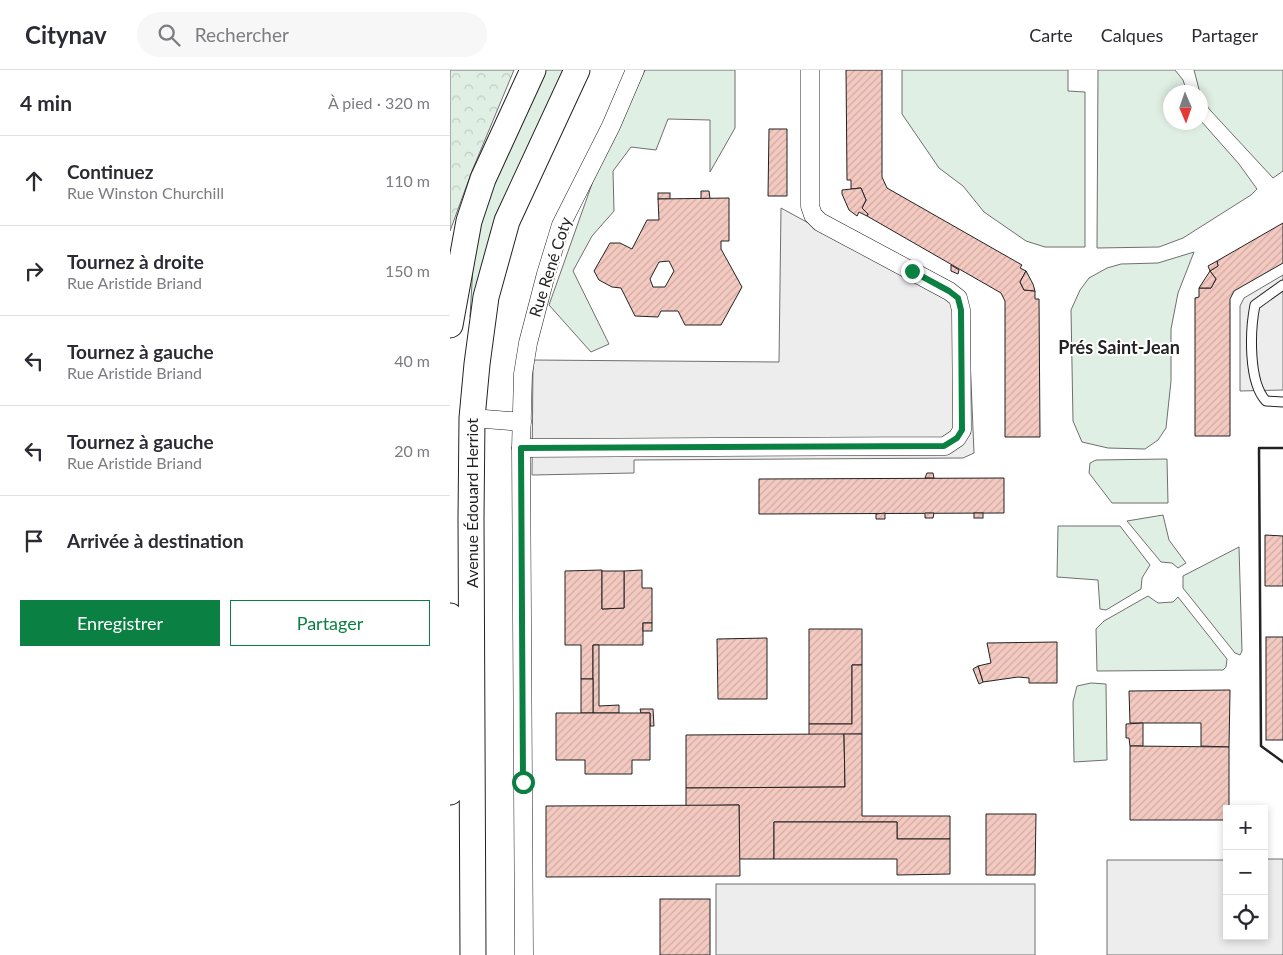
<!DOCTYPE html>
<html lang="fr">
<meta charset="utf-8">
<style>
:root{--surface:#fff;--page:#f7f7f7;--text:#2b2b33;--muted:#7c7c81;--line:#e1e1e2;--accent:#0b8043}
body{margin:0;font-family:Lato,sans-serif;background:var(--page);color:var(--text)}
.controls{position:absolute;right:15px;bottom:15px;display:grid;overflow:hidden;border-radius:0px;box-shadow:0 2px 8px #0003}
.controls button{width:45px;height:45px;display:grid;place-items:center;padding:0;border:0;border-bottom:1px solid var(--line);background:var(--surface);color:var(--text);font:25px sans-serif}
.compass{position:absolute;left:713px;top:15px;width:45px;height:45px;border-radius:50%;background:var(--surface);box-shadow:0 2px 8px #0003;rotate:178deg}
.stop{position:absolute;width:15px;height:15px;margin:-11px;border:4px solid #0b8043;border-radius:50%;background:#fff}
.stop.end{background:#0b8043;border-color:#fff;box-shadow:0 1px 5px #0008}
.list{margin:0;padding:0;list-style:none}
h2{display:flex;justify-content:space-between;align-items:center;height:65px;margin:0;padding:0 20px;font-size:21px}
h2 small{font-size:16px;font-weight:400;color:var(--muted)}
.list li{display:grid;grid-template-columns:32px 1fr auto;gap:15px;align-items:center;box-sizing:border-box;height:90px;padding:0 20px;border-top:1px solid var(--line)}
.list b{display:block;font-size:19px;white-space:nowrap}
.list p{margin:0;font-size:16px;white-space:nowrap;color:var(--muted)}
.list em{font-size:16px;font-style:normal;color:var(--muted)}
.actions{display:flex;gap:10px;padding:15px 20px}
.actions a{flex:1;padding:11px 0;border:1px solid var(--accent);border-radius:0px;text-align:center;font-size:18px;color:var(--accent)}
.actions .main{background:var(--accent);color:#fff}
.icon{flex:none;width:28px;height:28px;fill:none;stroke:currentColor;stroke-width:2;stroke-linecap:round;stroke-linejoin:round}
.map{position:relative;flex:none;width:833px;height:885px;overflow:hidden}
header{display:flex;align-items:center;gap:30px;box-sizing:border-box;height:70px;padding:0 25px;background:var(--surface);border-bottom:1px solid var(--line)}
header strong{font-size:24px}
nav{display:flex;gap:28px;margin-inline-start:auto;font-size:18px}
.search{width:350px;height:45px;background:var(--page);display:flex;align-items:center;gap:12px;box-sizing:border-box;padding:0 18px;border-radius:28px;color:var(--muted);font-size:19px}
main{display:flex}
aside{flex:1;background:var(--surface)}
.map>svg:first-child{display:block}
</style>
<header>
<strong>Citynav</strong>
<div class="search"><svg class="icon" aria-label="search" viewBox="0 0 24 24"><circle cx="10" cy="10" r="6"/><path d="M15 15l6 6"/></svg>Rechercher</div>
<nav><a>Carte</a><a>Calques</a><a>Partager</a></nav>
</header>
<main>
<aside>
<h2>4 min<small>À pied · 320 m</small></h2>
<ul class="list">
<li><svg class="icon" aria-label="ahead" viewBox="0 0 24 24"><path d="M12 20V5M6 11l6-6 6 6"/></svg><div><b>Continuez</b><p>Rue Winston Churchill</p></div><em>110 m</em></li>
<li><svg class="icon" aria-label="right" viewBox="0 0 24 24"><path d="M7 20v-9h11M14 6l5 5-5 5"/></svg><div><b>Tournez à droite</b><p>Rue Aristide Briand</p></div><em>150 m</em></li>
<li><svg class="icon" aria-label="left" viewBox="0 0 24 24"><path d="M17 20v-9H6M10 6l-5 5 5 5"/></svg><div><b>Tournez à gauche</b><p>Rue Aristide Briand</p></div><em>40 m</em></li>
<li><svg class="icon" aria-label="left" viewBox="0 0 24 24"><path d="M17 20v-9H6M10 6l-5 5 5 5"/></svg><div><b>Tournez à gauche</b><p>Rue Aristide Briand</p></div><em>20 m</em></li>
<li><svg class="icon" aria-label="arrive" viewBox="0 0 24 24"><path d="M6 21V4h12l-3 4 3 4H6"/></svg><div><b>Arrivée à destination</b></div></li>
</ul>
<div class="actions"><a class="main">Enregistrer</a><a>Partager</a></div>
</aside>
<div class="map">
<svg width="833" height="885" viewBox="0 0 833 885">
<defs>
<pattern id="park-crowns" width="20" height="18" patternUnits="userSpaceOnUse" patternTransform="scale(1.25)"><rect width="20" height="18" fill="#e0efe3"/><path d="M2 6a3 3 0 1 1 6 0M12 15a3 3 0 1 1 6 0" fill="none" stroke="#c0cdc2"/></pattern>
<pattern id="building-hatch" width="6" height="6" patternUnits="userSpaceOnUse" patternTransform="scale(1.25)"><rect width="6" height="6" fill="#f3c9c0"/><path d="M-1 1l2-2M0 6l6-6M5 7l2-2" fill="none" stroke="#d0aca5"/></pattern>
</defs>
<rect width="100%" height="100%" fill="#fff"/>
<!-- grass -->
<g fill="#e0efe3" stroke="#6f6f6f">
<polygon points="89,0 119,0 47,157 20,247 25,161"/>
<polygon points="195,0 285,0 285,58 260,102 260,50 218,49 206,80 181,77 163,101 164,141 142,166 123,201 159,274 141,282 99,235 143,111"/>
<polygon points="452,0 618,0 618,21 635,22 635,177 595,177 576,171 534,142 513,116 489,98 452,44"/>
<polygon points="648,0 725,0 733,10 737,22 721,22 721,52 751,52 751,51 789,94 807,119 801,125 733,168 709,177 647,178"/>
<polygon points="744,0 833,0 833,101 823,108 760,40 751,27"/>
<polygon points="744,182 728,223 721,259 721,311 716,358 708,370 695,379 658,378 632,372 623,351 621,240 630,220 639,208 657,198 671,194 708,193"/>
<polygon points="717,389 718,433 662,433 639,403 640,393 646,390"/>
<polygon points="713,445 719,470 736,493 728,498 722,493 711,492 677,451"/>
<polygon points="608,456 670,456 700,495 692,508 691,519 656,540 650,539 648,510 607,507"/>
<polygon points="789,477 792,581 790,585 785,583 733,518 733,506"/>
<polygon points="698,526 708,533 723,532 728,527 777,589 776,597 773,600 647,601 646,559 654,551"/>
<polygon points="641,613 656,614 657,690 624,692 623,632 627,616"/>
</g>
<!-- park -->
<polygon fill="url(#park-crowns)" stroke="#6f6f6f" points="0,0 64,0 22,101 0,161"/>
<!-- parking -->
<g fill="#ededed" stroke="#6f6f6f">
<polygon points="331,138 518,240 524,383 513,388 184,390 184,403 82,405 83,290 329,292"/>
<polygon points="833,205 833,320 790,321 790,236 794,228"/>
<polygon points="814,789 833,789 833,885 657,885 657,790 777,790 777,866 814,866"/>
<rect x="266" y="814" width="319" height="71"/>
</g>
<!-- building -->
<g fill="url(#building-hatch)" stroke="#222" fill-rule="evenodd">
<polygon points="396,0 432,0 432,107 437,118 572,195 570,198 576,201 570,212 574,220 585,221 585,229 589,229 590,367 555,367 555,231 551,223 417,146 418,144 412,138 416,130 411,118 401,119 401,110 397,110"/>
<polygon points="319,59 337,59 337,126 318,126"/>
<polygon points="411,118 416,130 412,138 418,144 417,146 409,142 407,146 399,140 392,124 392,120"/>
<polygon points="251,121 259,121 260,129 251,129"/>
<rect x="208" y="123" width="12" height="6"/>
<path d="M279,128v43h-8v8l21,38 -21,38h-36l-7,-14h-17l-3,6 -23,-1 -14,-28 -9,-1 -13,-7 -5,-9 16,-28h10l12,6 15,-29h12l-1,-21zM219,191l5,10 -9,16h-12l-3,-8 9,-17z"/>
<polygon points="833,153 833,193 784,221 780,229 780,366 745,366 745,228 749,227 749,218 761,218 766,209 760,201 768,196 767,191"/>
<polygon points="767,191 768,196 760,201 758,196"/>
<polygon points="501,195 509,200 508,204 501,201"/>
<polygon points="576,201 583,214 585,221 574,220 570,212"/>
<polygon points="760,201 766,209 761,218 749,218"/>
<polygon points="477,403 483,403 484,408 475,408"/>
<polygon points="554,408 554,443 309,444 309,409"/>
<polygon points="435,443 435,449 426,449 426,444"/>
<polygon points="475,443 484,443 483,448 475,448"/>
<rect x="524" y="443" width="9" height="5"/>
<polygon points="815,465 833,466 833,516 815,516"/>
<polygon points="152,500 152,539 174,538 174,501 192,500 192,518 202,518 202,553 193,553 193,575 143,575 143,609 131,609 131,575 115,575 115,501"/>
<polygon points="152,501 174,501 174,538 152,539"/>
<rect x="193" y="553" width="9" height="8"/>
<polygon points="359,559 412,559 412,595 402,595 402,654 359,654"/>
<rect x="816" y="567" width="17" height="103"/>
<polygon points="317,568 317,629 268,629 267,569"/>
<polygon points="607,572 607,613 579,613 579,608 568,607 533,612 528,596 541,593 537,573"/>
<polygon points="143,575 149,575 149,636 169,635 169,643 143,643"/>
<polygon points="402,595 412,595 412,664 359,665 359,654 402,654"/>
<polygon points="528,596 533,612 529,614 523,599"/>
<rect x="131" y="609" width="12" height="34"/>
<polygon points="780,620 779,677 751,676 751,653 680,653 679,621"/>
<polygon points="190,639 203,639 204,656 200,656 200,643 191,643"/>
<polygon points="106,643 200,643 200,690 182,690 182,704 135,704 135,690 106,690"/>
<polygon points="693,653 693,676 680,676 679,668 676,668 676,654"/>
<polygon points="377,664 394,664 395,717 236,718 236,665"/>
<polygon points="394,664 412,664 412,746 500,746 500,769 447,769 447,752 324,752 324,789 289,789 289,735 236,736 236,718 395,717"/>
<polygon points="680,676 779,677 779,739 777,739 777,750 680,750"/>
<polygon points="289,735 290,806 96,807 96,736"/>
<polygon points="536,744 586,744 585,805 536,805"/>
<polygon points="324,752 447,752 447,769 500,769 500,804 447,805 447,789 324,789"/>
<rect x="210" y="829" width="50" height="56"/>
</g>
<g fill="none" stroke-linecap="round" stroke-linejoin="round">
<!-- service casing -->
<g stroke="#222" stroke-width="11">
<path id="service" d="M833,215l-28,20c-5,25 -7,77 11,96l17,1"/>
</g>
<!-- minor casing -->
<g stroke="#222" stroke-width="19">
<g id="minor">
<polyline points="22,348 72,352"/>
<polyline points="71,378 495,376 507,368 512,360 511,240 508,228 499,221 370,152 363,145 360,136 360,0"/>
<polyline points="74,885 71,378 73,304 78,273 96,204 111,155 161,56 185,0"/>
</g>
</g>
<!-- secondary casing -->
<g stroke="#222" stroke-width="27">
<g id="secondary">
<polyline points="0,255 19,151 33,109 83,0"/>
<polyline points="0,546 3,663 0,722"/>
<polyline points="23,885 21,448 22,348 27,294 36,227 57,151 127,0"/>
</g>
</g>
<!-- service -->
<use href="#service" stroke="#fff" stroke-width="9"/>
<!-- minor -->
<use href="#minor" stroke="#fff" stroke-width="18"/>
<!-- secondary -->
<use href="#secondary" stroke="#fff" stroke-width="25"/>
<!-- wall -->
<polyline stroke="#222" stroke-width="2.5" points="833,378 809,378 811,676 833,692"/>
</g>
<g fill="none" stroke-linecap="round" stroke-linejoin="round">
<!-- route -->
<polyline stroke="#0b8043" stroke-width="6" points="73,712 71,378 494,376 507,368 512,360 511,240 508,228 499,221 462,201"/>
</g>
<g text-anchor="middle" stroke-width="4" stroke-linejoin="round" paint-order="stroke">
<!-- street labels -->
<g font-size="16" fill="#222" stroke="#fff">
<text transform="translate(100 197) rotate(-72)" y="6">Rue René Coty</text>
<text transform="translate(22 433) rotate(-90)" y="6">Avenue Édouard Herriot</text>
</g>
<!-- neighbourhood labels -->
<g font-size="18" font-weight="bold" fill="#222" stroke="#fff">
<text x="669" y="284">Prés Saint-Jean</text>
</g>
</g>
</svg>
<div class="controls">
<button>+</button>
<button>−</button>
<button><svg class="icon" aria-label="locate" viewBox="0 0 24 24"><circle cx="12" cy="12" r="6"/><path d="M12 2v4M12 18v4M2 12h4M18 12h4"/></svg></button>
</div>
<svg class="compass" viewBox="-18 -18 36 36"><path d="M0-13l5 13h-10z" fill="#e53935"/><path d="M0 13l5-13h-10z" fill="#7c7c81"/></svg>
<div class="stop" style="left:73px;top:712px"></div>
<div class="stop end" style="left:462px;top:201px"></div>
</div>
</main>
